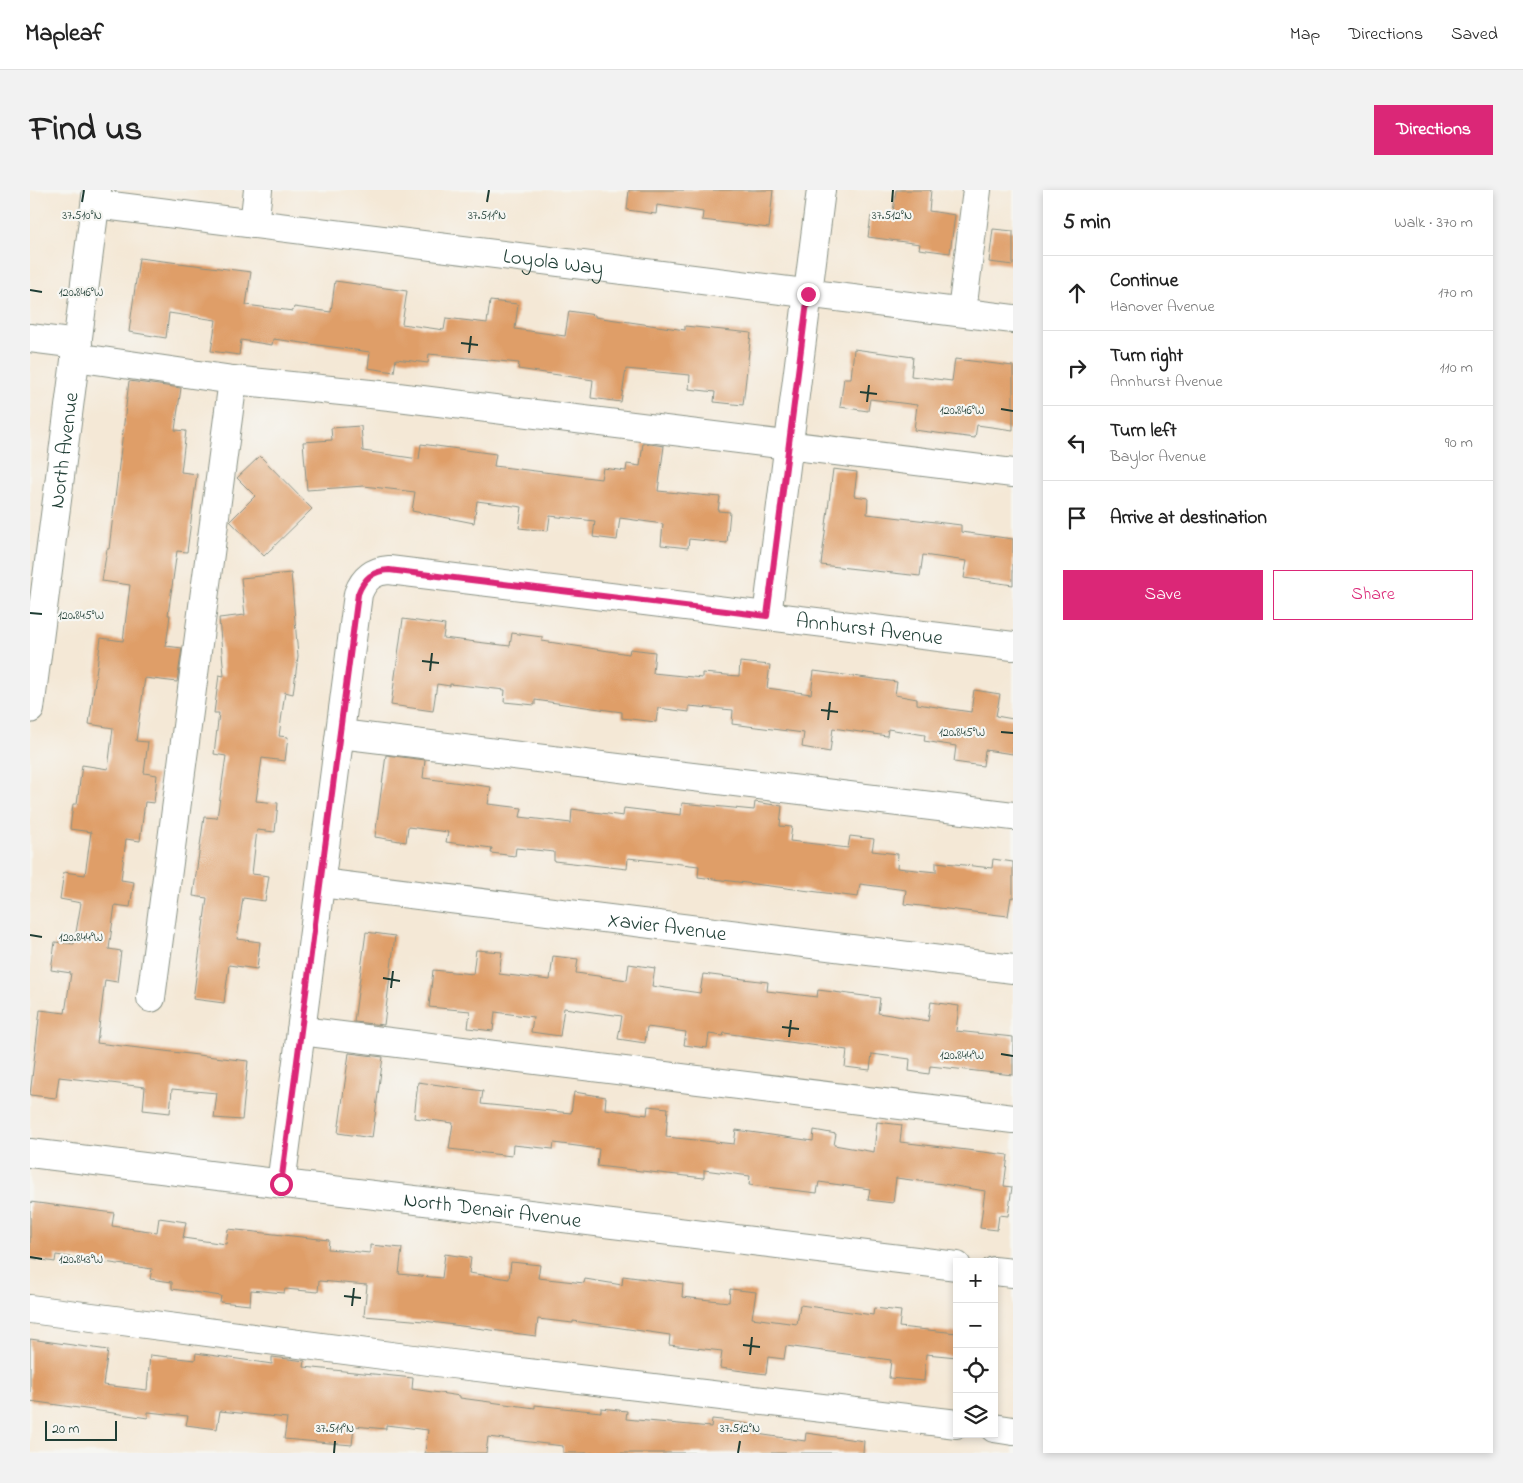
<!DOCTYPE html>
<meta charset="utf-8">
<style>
:root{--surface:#fff;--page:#f2f2f2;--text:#222;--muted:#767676;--line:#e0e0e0;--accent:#db2777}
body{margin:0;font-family:"Indie Flower",sans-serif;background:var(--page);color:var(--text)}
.controls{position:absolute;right:15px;bottom:15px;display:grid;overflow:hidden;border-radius:0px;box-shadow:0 2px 8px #0003}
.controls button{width:45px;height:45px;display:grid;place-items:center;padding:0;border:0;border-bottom:1px solid var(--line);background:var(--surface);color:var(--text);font:25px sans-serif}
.scale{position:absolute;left:15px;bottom:12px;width:72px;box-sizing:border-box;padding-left:5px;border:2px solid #1f3d34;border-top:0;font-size:14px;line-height:18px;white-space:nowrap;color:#1f3d34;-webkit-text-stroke:4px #f6f6f2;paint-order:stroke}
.stop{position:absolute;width:15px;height:15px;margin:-11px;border:4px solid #db2777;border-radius:50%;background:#fff}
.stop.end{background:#db2777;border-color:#fff;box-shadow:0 1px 5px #0008}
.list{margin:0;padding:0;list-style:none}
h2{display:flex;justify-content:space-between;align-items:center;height:65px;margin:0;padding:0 20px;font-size:21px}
h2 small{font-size:16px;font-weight:400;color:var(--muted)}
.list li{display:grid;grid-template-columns:32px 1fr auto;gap:15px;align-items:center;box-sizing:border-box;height:75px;padding:0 20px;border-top:1px solid var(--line)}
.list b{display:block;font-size:19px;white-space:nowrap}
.list p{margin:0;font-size:16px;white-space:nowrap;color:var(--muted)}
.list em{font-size:16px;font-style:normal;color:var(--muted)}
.actions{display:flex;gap:10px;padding:15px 20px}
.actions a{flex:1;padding:11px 0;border:1px solid var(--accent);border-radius:0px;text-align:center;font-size:18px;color:var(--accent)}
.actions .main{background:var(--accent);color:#fff}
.icon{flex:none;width:28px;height:28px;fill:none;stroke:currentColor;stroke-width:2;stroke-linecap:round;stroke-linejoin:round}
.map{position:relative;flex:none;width:983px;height:1263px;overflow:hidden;border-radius:0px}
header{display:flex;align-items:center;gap:30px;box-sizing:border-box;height:70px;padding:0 25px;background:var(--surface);border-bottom:1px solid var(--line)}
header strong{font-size:24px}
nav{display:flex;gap:28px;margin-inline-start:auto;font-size:18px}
.intro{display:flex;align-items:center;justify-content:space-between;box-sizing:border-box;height:120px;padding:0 30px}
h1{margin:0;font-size:35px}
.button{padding:12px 22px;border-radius:0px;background:var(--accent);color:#fff;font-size:18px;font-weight:700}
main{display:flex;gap:30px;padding:0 30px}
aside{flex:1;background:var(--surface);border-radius:0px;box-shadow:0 2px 8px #0003}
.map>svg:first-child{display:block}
</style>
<header>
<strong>Mapleaf</strong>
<nav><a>Map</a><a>Directions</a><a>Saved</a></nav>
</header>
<div class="intro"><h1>Find us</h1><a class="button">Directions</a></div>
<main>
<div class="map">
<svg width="983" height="1263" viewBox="0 0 983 1263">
<rect width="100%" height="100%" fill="#f6f6f2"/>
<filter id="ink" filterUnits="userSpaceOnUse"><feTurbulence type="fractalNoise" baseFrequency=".02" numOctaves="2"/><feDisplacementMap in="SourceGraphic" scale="10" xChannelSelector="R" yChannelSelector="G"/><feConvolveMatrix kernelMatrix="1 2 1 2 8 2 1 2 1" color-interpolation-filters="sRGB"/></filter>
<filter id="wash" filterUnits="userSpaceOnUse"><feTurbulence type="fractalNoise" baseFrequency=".0096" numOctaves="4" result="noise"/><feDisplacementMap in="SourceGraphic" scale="20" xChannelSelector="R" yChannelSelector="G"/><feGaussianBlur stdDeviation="1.12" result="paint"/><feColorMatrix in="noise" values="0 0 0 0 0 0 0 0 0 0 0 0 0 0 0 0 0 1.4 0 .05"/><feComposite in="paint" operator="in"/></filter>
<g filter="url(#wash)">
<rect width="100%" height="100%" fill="#f4e8d6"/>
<g id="blocks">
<!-- building -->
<g fill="#df9e67">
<polygon points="599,0 743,0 739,38 672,30 673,22 627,15 626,24 597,20"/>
<polygon points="866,0 901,0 899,21 925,25 920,63 889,59 890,54 838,47 841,26 862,29"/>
<polygon points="963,39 983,41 983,75 959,72"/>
<polygon points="109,68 221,82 216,115 263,121 264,117 301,122 305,91 377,101 372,134 414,140 416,128 457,133 460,111 488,114 485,139 535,146 539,121 565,125 565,127 655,140 655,136 721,143 713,215 684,212 685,202 659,199 660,185 596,179 591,212 561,208 563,190 488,179 489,173 399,164 398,173 366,169 364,182 338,178 340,162 243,149 242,155 211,150 209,165 181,161 186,130 139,123 136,148 99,142"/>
<polygon points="824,159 883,167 881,186 922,191 925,169 983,176 983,240 947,235 945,248 884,240 887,215 840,209 838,221 810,217 814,188 821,188"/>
<polygon points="99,191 151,198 145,240 156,241 151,282 167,284 157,362 147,361 138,425 140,425 136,456 152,458 147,492 115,488 106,551 118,552 114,583 127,585 124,613 115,612 110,651 96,649 91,690 104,692 100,717 85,715 79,759 91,761 87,792 75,790 67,853 218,871 212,930 184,928 187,903 142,899 140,923 113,920 115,897 29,887 26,908 0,905 10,820 35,823 41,783 21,780 25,752 44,754 51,713 30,709 34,682 55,685 61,642 40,639 43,614 47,614 52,575 78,579 83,538 59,534 71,448 93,451 100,395 72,391 77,359 79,359"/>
<polygon points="331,236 333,261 389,269 391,254 466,264 464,276 571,289 573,278 596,281 597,274 610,276 613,253 634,256 628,301 690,307 688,321 700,322 697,353 659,349 658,358 631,355 633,334 590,328 587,350 563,347 565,331 520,326 518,341 489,338 492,317 447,311 444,333 382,321 385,302 334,296 277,300 273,252 302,250 301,238"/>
<polygon points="230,266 282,319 234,366 200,331 225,306 207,288"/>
<polygon points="803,279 827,282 824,306 838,308 837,324 931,335 931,342 983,349 983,395 934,388 937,371 893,365 890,386 791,375"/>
<polygon points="261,383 268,466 263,504 255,502 249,546 258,547 255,571 232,568 226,611 248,613 245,642 227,640 222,684 239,686 235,711 213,708 207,749 230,752 227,779 199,775 194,813 163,809 177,708 163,706 174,627 187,628 196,566 184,564 189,523 184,523 189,485 194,486 189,428 215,425 211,388"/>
<polygon points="373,429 415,435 413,448 480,456 482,443 512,447 512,451 599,464 600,459 625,462 623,483 672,488 672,483 709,486 710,472 740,475 737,498 781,504 784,481 867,492 865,505 887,509 887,514 941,522 944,500 970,504 966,526 983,529 983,564 955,560 953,576 924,572 926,556 894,551 895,545 858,539 857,546 803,538 800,562 772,557 774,543 702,534 703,520 659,516 659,522 628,518 626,532 592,528 592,522 505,510 505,515 474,512 475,500 420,494 420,496 407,494 403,521 361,515"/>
<polygon points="356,565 395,570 393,588 461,597 458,614 492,618 490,627 541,633 542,619 593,626 594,618 651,625 652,613 724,620 725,612 752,616 750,636 762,637 760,651 818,658 820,646 844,649 842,661 868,664 867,678 906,682 906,672 962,678 963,669 983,672 983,708 981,707 978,726 874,714 876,700 830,694 828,707 668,687 669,676 598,668 597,679 524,671 524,662 486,658 485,666 461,663 462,658 416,652 418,642 378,637 376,652 345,647"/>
<polygon points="336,742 365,746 354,835 324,832"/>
<polygon points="446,760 472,762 469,784 520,790 523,766 548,769 546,783 597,790 599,774 625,778 622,796 670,803 673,784 738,792 737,801 787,807 788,800 850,808 848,823 898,831 901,812 929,816 926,841 983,847 983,885 900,876 899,884 879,881 880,869 842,864 840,880 815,877 817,860 694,843 693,846 679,844 677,858 654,855 656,842 617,837 615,853 588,849 592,826 534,818 530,846 501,842 503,827 465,822 463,841 438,838 440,821 399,817 403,780 443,784"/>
<polygon points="319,863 353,867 342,948 308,943"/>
<polygon points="388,892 453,901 451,914 541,923 544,902 576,907 575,919 617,925 618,916 638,918 636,947 704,954 706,940 783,951 784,940 806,944 804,955 844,962 847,932 872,935 870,952 978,965 974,996 982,997 978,1026 969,1025 967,1040 950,1038 955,1001 913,994 866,988 863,1013 838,1010 840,999 789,992 787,1003 719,995 720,986 674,980 674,988 567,976 569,959 524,953 523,959 483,955 482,966 419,959 423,933 384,928"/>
<polygon points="0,1012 84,1023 82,1036 127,1042 129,1028 156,1032 153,1048 196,1054 198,1039 299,1050 298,1059 340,1063 340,1055 372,1058 369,1084 412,1088 415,1064 441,1068 439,1083 479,1089 481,1072 510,1075 508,1088 554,1093 555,1089 592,1095 593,1086 653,1094 652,1107 699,1112 700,1099 726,1102 722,1128 767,1134 770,1115 843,1125 844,1118 871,1121 869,1137 927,1143 927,1167 896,1164 894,1191 859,1188 861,1170 756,1156 754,1169 738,1167 736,1184 690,1178 692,1161 639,1155 640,1145 543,1131 543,1133 508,1129 506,1146 394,1131 334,1126 337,1095 289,1091 288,1102 255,1099 254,1103 221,1100 220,1115 190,1112 191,1106 142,1099 142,1092 120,1089 122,1079 26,1065 25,1072 0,1068"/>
<polygon points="0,1149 78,1160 73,1195 117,1200 120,1165 165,1170 166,1163 242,1174 242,1167 275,1171 274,1177 383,1188 382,1199 430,1206 430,1208 505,1218 505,1215 571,1222 571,1218 597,1221 596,1229 681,1237 682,1229 700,1231 728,1236 727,1244 775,1251 776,1243 834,1251 833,1263 533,1263 533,1256 458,1247 456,1263 395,1263 398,1240 356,1235 356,1239 324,1236 322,1255 254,1249 257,1228 190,1221 187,1239 156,1235 158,1226 118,1222 118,1228 0,1211"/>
</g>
</g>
</g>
<g filter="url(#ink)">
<use href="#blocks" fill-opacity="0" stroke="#8a9285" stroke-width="1"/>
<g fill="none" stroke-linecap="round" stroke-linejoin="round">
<!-- minor casing -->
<g stroke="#8a9285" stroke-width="30">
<g id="minor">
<path id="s1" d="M66,14l917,115"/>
<polyline points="224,34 228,0"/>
<polyline points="932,122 947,0"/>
<polyline points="0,148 48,154"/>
<polyline points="45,167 203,190 360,206 983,283"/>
<polyline points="737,426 791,0"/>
<path id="s2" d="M0,519l67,-519"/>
<polyline points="310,544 983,626"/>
<path id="s3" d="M291,693l692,86"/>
<polyline points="121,808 203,190"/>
<polyline points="271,841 983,929"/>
<path id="s4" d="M0,963l927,113"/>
<path id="s5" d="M251,994l77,-590c6,-16 15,-23 31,-24l624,76"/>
<polyline points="964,1081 983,1083"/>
<polyline points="0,1119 422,1174 927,1234"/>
<polyline points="964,1238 983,1241"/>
</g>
</g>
<!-- minor -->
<use href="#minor" stroke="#fff" stroke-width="28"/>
</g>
</g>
<g fill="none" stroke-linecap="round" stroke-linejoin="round" filter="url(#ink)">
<!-- route -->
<path stroke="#db2777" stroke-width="6" d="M251,994l77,-590c6,-16 15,-23 31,-24l378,46 41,-322"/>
</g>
<!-- ticks -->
<path fill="none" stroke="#1f3d34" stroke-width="2" d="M52,12l2,-12M457,12l2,-12M862,12l1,-12M0,100l12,2M431,153l17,2M439,163l2,-17M830,202l17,2M837,212l2,-17M971,219l12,2M0,423l12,1M392,471l17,2M400,481l2,-18M791,520l17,2M798,530l2,-18M971,542l12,1M0,745l12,2M353,788l17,3M361,798l2,-17M752,837l17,2M759,847l2,-17M971,864l12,2M0,1067l12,2M314,1106l17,2M322,1116l2,-18M713,1155l17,2M720,1165l2,-18M304,1263l1,-12M708,1263l2,-12"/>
<g text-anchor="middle" stroke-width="4.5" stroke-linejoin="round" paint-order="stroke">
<!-- street labels -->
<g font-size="21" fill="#1f3d34" stroke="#f6f6f2">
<text dy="7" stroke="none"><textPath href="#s1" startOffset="461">Loyola Way</textPath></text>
<text dy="7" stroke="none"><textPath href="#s2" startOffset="261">North Avenue</textPath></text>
<text dy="7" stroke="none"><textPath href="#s5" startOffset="1121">Annhurst Avenue</textPath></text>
<text dy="7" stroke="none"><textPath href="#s3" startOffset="349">Xavier Avenue</textPath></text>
<text dy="7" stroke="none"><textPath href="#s4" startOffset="466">North Denair Avenue</textPath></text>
</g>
</g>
<g font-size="12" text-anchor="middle" fill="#1f3d34" stroke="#f6f6f2" stroke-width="4.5" stroke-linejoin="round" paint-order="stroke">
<text x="52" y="29">37.510°N</text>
<text x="457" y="29">37.511°N</text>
<text x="862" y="29">37.512°N</text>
<text x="51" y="106">120.846°W</text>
<text x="932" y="224">120.846°W</text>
<text x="51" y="429">120.845°W</text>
<text x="932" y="546">120.845°W</text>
<text x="51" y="751">120.844°W</text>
<text x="932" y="869">120.844°W</text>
<text x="51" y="1073">120.843°W</text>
<text x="305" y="1242">37.511°N</text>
<text x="710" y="1242">37.512°N</text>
</g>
</svg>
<div class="controls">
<button>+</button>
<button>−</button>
<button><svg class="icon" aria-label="locate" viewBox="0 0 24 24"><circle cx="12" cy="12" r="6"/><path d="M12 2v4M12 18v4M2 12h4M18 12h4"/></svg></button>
<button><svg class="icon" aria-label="layers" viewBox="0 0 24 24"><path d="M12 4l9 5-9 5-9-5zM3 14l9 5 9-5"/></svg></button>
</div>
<div class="scale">20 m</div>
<div class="stop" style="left:251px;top:994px"></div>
<div class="stop end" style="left:778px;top:104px"></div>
</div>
<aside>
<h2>5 min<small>Walk · 370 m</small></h2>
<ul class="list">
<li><svg class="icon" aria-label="ahead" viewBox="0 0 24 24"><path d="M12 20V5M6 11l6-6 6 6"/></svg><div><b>Continue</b><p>Hanover Avenue</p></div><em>170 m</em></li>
<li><svg class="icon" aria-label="right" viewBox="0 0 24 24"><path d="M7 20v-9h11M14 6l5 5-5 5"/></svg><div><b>Turn right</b><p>Annhurst Avenue</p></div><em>110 m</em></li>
<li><svg class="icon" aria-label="left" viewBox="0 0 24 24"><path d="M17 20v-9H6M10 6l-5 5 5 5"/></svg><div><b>Turn left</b><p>Baylor Avenue</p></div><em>90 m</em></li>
<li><svg class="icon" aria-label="arrive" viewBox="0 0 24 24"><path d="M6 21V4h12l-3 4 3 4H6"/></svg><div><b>Arrive at destination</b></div></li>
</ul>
<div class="actions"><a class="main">Save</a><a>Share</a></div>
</aside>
</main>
